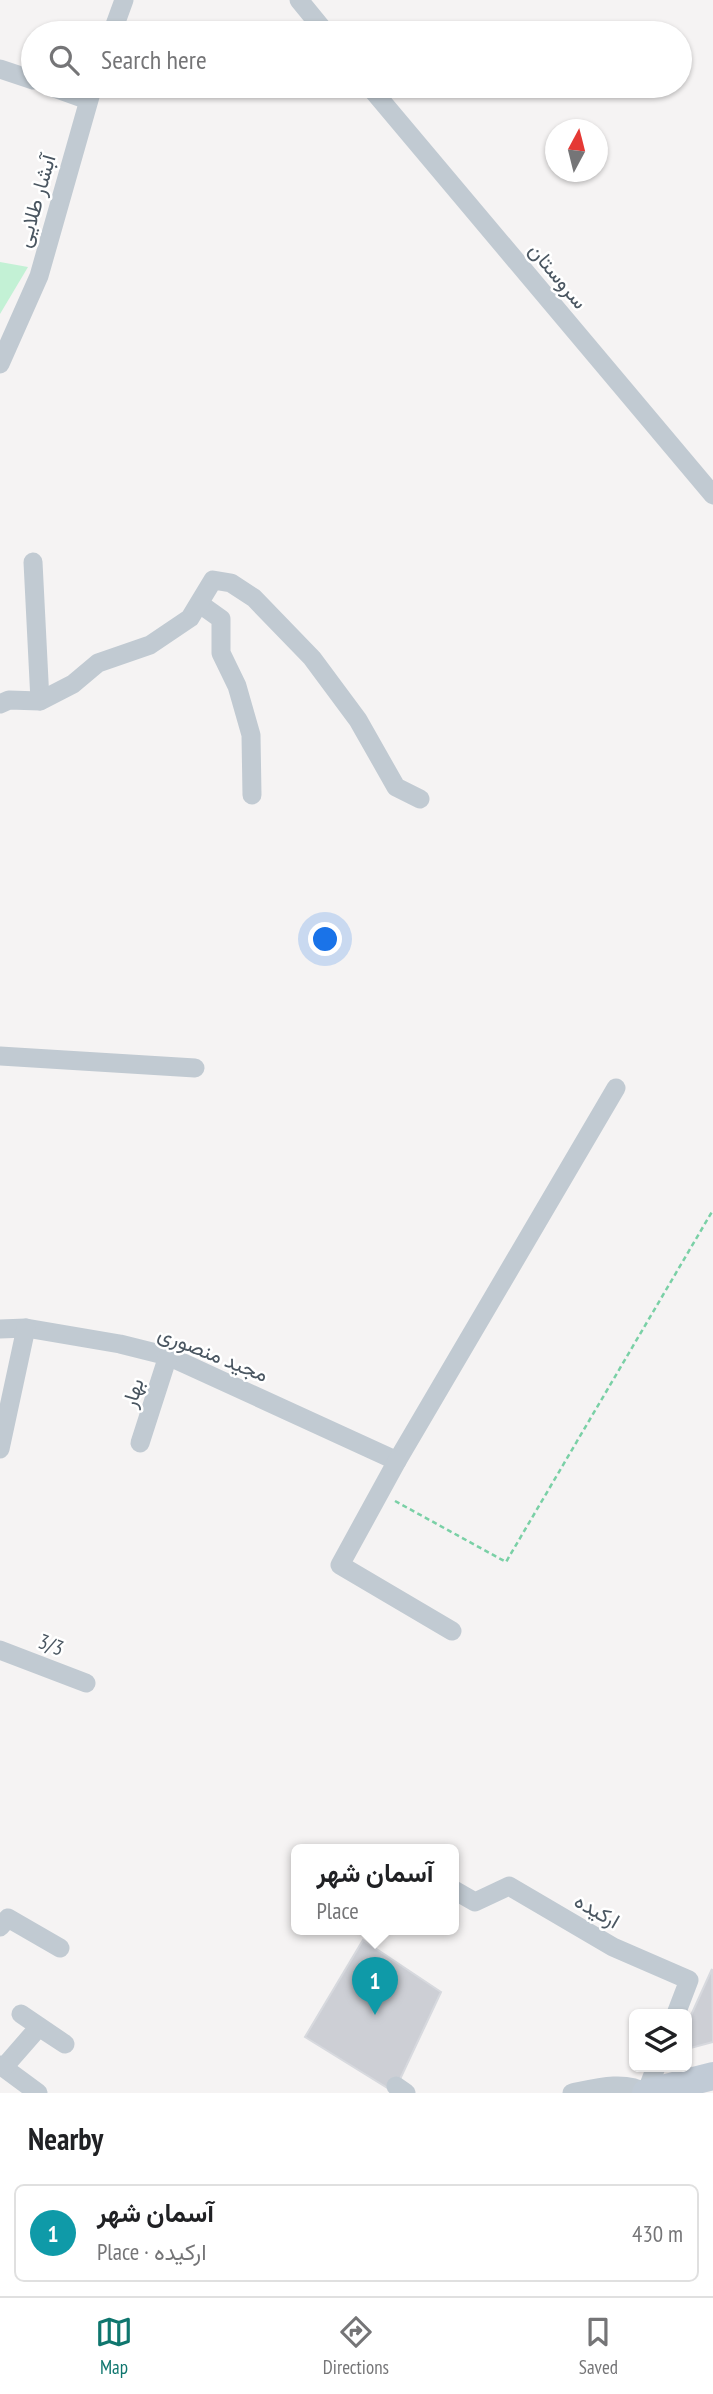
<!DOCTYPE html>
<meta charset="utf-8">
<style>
:root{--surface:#fff;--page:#f2f2f2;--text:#202124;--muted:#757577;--line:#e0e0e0;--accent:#0f766e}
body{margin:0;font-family:"PT Sans Narrow",Vazirmatn,sans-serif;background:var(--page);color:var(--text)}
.controls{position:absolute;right:21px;bottom:21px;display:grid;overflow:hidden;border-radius:10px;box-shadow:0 2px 5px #0004}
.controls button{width:63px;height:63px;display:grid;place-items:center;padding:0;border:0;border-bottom:2px solid var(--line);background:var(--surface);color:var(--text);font:35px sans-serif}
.compass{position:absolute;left:545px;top:119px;width:63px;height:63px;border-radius:50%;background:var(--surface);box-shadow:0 2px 5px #0004;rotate:7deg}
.you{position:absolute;left:326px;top:940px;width:24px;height:24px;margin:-18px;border:5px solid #fff;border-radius:50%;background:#1a73e8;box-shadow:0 0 0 10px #1a73e833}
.badge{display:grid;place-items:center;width:46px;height:46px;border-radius:50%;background:var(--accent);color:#fff;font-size:23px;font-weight:700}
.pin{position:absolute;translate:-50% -58px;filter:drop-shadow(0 2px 4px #0008)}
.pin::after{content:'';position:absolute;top:37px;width:24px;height:21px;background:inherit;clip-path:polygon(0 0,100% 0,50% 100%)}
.popup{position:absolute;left:291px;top:1844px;width:168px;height:91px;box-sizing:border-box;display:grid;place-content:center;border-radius:10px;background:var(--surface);filter:drop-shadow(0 2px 5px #0005);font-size:23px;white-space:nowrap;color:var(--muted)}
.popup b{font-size:26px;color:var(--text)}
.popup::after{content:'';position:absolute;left:50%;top:100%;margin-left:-14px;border:14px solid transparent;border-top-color:var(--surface)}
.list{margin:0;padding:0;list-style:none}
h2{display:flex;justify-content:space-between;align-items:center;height:91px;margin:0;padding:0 28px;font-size:30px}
h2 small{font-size:23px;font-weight:400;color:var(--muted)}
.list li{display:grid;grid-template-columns:46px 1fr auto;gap:21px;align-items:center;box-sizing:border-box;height:98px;margin:0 14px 14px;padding:0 14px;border:2px solid var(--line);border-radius:10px}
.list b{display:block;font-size:26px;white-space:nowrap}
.list p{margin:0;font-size:23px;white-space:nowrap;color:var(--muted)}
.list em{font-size:23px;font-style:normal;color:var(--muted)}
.icon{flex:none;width:38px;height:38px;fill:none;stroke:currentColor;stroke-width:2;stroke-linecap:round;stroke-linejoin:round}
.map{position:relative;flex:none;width:713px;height:2093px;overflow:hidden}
.search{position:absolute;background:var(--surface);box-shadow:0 2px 5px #0004;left:21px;right:21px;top:21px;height:77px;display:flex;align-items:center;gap:18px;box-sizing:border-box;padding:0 24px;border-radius:38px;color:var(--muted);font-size:26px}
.sheet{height:203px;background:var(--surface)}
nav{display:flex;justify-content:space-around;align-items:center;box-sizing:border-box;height:98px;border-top:2px solid var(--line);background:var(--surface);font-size:19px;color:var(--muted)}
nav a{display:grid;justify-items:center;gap:4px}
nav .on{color:var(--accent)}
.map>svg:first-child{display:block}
</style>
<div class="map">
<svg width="713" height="2093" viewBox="0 0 713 2093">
<rect width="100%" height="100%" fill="#f5f3f3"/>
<!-- green -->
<polygon fill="#c3f1d5" points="0,262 28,267 0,314"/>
<!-- building -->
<g fill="#cdcfd5" stroke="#d7d9de" stroke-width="2">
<polygon points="363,1940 441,1992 394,2092 305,2037"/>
<polygon points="712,1969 713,2042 687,2049 687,2024"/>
</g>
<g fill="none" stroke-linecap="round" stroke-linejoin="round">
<!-- path -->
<polyline stroke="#7ad0a6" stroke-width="2.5" stroke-dasharray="5 3.5" stroke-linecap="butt" points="395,1501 506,1562 713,1210"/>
<!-- minor -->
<g stroke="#c1cad2" stroke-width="19">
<polyline points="299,0 326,33"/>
<polyline points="112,33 124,0"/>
<polyline points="0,69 33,80"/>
<polyline points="49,86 88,100"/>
<polyline points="369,86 713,495"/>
<polyline points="0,364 39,276 93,86"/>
<polyline points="33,562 40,701"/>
<polyline points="200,604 221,619 221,653 237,686 251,735 252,795"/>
<polyline points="0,704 9,700 40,701 73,684 98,663 150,645 190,618 213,580 231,583 254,598 312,658 358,720 396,787 420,799"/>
<polyline points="0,1056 195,1068"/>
<polyline points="0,1329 26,1328 120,1344 168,1356 397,1461"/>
<polyline points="140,1443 168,1356"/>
<polyline points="0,1449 26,1328"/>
<polyline points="452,1631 340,1565 397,1461 616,1088"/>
<polyline points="0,1650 86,1683"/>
<polyline points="454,1890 475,1902 509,1886 613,1947 689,1980 676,2014"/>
<polyline points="0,1927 8,1918 60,1948"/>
<polyline points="0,2065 38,2093"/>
<polyline points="4,2067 39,2027 65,2044 21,2014"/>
<polyline points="396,2086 406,2093"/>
<path d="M572,2093c24,-5 53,-13 74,0"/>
<polyline points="646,2093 656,2067"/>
</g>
<!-- secondary -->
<polyline stroke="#c1cbd6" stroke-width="28" points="646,2093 713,2076"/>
</g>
<g text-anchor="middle" stroke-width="5" stroke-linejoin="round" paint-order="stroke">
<!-- street labels -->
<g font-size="21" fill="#4a5661" stroke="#fff">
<text transform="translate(36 201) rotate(-74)" y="7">آبشار طلایی</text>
<text transform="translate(558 276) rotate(50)" y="7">سروستان</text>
<text transform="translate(213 1354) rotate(22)" y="7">مجید منصوری</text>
<text transform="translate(133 1393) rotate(-73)" y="7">بهار</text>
<text transform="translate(51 1645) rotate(21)" y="7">3/3</text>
<text transform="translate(597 1911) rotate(30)" y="7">ارکیده</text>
</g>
</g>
</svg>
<div class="controls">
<button><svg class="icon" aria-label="layers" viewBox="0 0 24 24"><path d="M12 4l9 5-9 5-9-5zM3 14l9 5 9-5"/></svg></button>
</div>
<svg class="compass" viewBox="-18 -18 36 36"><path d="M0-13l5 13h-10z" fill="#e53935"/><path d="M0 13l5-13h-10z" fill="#757577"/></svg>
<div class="you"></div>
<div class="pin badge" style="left:375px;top:2015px;background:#0f9aa8">1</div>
<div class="popup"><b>آسمان شهر</b>Place</div>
<div class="search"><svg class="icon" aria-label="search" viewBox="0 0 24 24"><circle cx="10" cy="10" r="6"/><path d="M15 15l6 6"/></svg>Search here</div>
</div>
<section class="sheet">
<h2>Nearby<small></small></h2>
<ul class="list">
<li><span class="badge" style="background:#0f9aa8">1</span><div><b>آسمان شهر</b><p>Place · ارکیده</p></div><em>430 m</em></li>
</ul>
</section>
<nav>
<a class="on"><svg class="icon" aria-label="map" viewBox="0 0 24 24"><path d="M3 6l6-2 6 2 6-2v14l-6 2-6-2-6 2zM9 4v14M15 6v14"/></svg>Map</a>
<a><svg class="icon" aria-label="directions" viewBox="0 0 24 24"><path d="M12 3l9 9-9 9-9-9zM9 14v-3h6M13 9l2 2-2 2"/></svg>Directions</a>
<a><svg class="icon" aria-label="saved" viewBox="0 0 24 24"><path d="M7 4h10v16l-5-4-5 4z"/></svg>Saved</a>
</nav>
